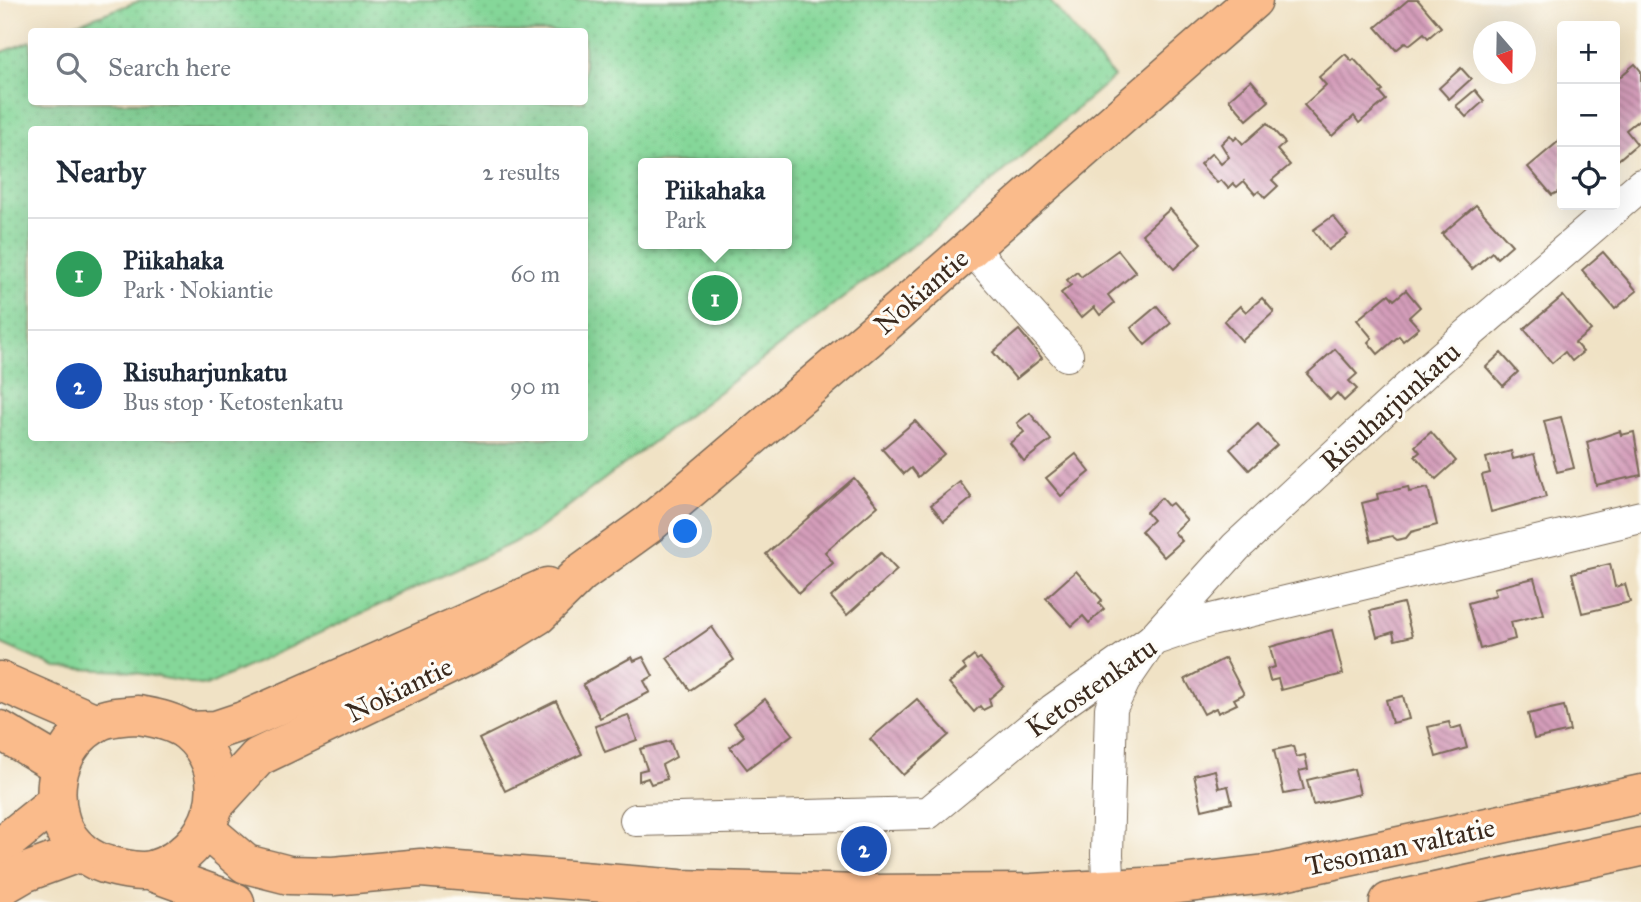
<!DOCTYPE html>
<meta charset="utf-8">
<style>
:root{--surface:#fff;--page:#f6f6f7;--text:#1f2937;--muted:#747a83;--line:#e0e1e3;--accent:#2563eb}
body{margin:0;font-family:"IM FELL Great Primer",serif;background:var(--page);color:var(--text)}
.controls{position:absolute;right:21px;top:21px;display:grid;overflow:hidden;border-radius:7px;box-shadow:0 7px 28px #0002}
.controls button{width:63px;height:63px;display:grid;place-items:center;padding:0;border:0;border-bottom:2px solid var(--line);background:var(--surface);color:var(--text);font:35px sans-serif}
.compass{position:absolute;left:1473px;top:21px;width:63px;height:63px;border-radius:50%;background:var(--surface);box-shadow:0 7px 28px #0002;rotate:160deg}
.you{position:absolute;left:686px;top:532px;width:24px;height:24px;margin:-18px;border:5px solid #fff;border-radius:50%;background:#1a73e8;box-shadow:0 0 0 10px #1a73e833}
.badge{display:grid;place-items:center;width:46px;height:46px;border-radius:50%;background:var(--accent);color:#fff;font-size:23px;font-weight:700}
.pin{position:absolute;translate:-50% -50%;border:4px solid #fff;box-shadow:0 2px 7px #0006}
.popup{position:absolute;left:638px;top:158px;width:154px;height:91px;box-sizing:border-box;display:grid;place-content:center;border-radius:7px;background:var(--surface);filter:drop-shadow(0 2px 5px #0005);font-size:23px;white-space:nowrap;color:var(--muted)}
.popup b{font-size:26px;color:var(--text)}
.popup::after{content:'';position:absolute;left:50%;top:100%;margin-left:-14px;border:14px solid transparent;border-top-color:var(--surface)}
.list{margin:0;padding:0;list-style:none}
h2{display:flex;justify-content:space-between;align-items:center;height:91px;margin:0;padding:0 28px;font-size:30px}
h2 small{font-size:23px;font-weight:400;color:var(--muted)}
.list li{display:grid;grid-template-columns:46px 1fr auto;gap:21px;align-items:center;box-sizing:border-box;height:112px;padding:0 28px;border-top:2px solid var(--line)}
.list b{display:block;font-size:26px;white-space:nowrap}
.list p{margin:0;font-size:23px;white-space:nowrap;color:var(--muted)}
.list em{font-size:23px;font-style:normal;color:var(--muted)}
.icon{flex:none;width:38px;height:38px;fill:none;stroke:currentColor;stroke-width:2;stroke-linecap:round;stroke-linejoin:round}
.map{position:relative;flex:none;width:1641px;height:902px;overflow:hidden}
.search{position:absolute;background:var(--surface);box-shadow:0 7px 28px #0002;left:28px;top:28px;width:560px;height:77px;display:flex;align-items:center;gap:18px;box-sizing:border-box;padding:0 24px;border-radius:7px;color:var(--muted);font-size:26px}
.panel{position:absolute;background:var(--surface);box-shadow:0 7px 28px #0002;left:28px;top:126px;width:560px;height:315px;border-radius:7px}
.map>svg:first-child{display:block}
</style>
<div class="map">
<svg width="1641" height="902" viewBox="0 0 1641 902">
<defs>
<pattern id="grass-dots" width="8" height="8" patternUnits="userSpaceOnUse" patternTransform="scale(1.75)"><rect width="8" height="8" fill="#85d799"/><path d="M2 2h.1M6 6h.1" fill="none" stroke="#74b983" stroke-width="1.8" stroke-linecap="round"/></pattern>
<pattern id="building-back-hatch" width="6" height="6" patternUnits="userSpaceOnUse" patternTransform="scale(1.75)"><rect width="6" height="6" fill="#d49dba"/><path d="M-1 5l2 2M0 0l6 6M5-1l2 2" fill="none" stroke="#ad8097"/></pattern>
</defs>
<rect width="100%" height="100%" fill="#fdfcf7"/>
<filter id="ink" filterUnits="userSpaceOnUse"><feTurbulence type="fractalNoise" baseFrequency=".0143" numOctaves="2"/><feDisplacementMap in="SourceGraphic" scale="14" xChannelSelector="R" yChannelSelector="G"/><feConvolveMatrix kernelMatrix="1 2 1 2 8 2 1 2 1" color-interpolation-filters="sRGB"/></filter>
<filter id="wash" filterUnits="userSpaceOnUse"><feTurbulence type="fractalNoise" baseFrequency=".00686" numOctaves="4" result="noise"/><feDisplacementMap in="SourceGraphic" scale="28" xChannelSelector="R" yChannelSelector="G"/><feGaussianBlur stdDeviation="1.57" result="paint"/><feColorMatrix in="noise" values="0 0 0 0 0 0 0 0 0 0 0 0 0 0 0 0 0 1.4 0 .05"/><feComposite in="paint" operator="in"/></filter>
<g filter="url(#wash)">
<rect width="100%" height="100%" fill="#f0e2c5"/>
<!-- grass -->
<path fill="url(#grass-dots)" stroke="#60805c" stroke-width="2" fill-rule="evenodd" d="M142,0h907l65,77 -159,136 -423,321 -326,152 -80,-15 -70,-3 -56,-25v-590l31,-12 1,61h552v-70l-528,-1zM32,130h552v308h-552zM643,163h144v81h-144z"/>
<g id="blocks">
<!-- building -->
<g fill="url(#building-back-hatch)">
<polygon points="1408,0 1418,0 1441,27 1428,38 1424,33 1409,45 1406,42 1396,50 1376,27"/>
<polygon points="1345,54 1352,61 1354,59 1383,91 1380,93 1386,100 1359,123 1354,116 1332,136 1304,105 1326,85 1319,77"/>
<polygon points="1635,64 1641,71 1641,118 1626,130 1637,144 1618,160 1615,156 1615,81"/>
<polygon points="1461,68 1471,79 1449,99 1439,88"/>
<polygon points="1251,80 1269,101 1247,120 1229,99"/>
<polygon points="1475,90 1484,101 1466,117 1456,106"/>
<polygon points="1267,123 1285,143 1277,150 1290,165 1272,180 1278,186 1265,198 1259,191 1255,194 1244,181 1237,187 1233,183 1228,188 1221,180 1217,183 1200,164 1212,153 1221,164 1229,157 1221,144 1230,135 1234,140 1237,137 1243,144"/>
<polygon points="1559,141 1562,145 1562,190 1552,195 1528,167"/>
<polygon points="1476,205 1512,245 1497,258 1492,252 1472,269 1442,234"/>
<polygon points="1170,209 1201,243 1174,269 1142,234"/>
<polygon points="1333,216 1348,235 1328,250 1313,230"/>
<polygon points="1118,250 1136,272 1108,295 1114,303 1100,315 1094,307 1081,318 1061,293 1071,285 1067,280 1077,272 1081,277"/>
<polygon points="1603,252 1637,291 1615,309 1582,270"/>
<polygon points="1406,290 1420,307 1409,317 1419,328 1403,341 1399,336 1378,354 1368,342 1372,338 1357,320 1389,294 1394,300"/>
<polygon points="1563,296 1591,330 1575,343 1583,352 1572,361 1565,352 1552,363 1524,329"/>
<polygon points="1262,298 1274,312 1242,341 1224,321 1240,306 1246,312"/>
<polygon points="1157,306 1171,323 1145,345 1131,328"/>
<polygon points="1019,330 1042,358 1016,379 993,352"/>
<polygon points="1335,349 1357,374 1349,381 1357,389 1344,401 1337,393 1330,400 1307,374"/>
<polygon points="1501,353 1518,372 1503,386 1486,367"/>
<polygon points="1030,413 1051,440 1024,461 1010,443 1024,432 1017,423"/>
<polygon points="1561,417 1574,468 1557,472 1544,421"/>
<polygon points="915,421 944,454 918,477 911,468 904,474 882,449"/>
<polygon points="1258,424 1277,445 1249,470 1230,449"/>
<polygon points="1620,431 1621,435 1634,432 1641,475 1596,485 1587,442"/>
<polygon points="1431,432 1456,461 1436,479 1415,456 1420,452 1415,446"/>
<polygon points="1511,451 1513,459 1534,454 1546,497 1491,512 1482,475 1490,473 1486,458"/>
<polygon points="1076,454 1090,472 1061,496 1046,478"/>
<polygon points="854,478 878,506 825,552 833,563 799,593 766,554"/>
<polygon points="960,482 972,498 944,521 931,505"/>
<polygon points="1408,487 1409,492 1428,488 1437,525 1411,532 1406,538 1397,540 1392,536 1371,541 1362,503 1378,499 1377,494"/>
<polygon points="1161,498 1168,506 1172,503 1187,520 1174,532 1182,541 1164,557 1141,531 1153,520 1146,512"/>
<polygon points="881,553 897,570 847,615 831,597"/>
<polygon points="1610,564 1615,587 1625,584 1630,602 1582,613 1572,573"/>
<polygon points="1076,571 1102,600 1099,603 1104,609 1089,623 1083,616 1072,626 1046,598"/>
<polygon points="1534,578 1544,614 1511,622 1515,639 1480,649 1468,603 1496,595 1494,588"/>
<polygon points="1403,603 1412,636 1395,640 1393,632 1377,637 1370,611"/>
<polygon points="712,627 734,660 690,690 667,658"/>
<polygon points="1332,630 1343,674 1281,690 1278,679 1270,681 1267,669 1275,667 1270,647"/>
<polygon points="974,656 977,660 980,658 1004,686 989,699 991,706 983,710 980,706 974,712 949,683 966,669 963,665"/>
<polygon points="632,657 634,661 643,657 653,676 644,681 650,692 600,718 583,684"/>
<polygon points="1225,658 1244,694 1234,699 1237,704 1218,713 1216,708 1204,714 1185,679"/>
<polygon points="1403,696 1409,719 1392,723 1386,700"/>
<polygon points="765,699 793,734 747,769 730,747 744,736 734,723"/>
<polygon points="917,699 949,735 903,775 870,739"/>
<polygon points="556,701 582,754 505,791 479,739"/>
<polygon points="1564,706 1570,731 1534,739 1528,714"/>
<polygon points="628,715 637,740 605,752 595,726"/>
<polygon points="1449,722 1451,729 1461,726 1467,748 1436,757 1428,727"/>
<polygon points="670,741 676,757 662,765 667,779 651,784 648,778 639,781 639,771 647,769 640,749"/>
<polygon points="1293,746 1296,757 1305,755 1308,769 1299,771 1304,790 1284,794 1274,750"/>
<polygon points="1354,769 1360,794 1313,805 1307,780"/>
<polygon points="1215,770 1219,788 1228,786 1232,803 1202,810 1194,775"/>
</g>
</g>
</g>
<g filter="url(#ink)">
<use href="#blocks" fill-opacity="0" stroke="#7a6a58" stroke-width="2"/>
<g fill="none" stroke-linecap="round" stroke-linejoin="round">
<!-- minor casing -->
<g stroke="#7a6a58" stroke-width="34">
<g id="minor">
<polyline points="971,248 1067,355"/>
<polyline points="636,820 928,813 1053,710 1152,640 1211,620 1641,517"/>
<polyline points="1109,902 1107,854 1111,708 1124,681 1152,640 1236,547 1428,369 1641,185"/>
</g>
</g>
<!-- major casing -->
<g stroke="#7a6a58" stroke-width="41">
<g id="major">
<path d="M138,715c16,3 36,6 50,17 52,43 25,121 -36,138 -15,3 -34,-2 -48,-6 -22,-7 -40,-26 -45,-49 -8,-36 3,-72 37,-92 12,-7 28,-7 42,-8z"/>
<polyline points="187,731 216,730 243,721 547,587"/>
<polyline points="217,802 258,757 486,647 538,615 581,573 649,524 867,339 1253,0"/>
<polyline points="206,830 246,864 289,875 333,876 421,868 680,889 862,894 1032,893 1163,886 1274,873 1641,794"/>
<polyline points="0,847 56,802"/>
<polyline points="149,871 235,902"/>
<polyline points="0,887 24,873 81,852"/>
<polyline points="1389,902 1641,847"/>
</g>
</g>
<!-- highway casing -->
<g stroke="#7a6a58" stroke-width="41">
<g id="highway">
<polyline points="0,681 96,723"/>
<polyline points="0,730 59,765"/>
</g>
</g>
<!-- minor -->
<use href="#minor" stroke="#fff" stroke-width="32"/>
<!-- major -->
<use href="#major" stroke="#fabb8b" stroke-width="38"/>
<!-- highway -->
<use href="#highway" stroke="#fabb8b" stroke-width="38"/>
</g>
</g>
<g text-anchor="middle" stroke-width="6" stroke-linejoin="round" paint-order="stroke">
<!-- street labels -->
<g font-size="28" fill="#3b2a1e" stroke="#fdfcf7">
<text transform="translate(921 291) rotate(-41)" y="10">Nokiantie</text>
<text transform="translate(1390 406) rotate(-42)" y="10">Risuharjunkatu</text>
<text transform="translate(1091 687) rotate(-35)" y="10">Ketostenkatu</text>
<text transform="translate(399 689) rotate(-26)" y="10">Nokiantie</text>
<text transform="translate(1400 846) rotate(-12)" y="10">Tesoman valtatie</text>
</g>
</g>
</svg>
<div class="controls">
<button>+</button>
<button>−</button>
<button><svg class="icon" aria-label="locate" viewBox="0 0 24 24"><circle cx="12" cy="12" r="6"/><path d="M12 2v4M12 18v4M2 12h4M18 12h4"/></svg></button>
</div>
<svg class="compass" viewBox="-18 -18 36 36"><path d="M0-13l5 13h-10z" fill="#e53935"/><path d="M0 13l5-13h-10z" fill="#747a83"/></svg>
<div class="you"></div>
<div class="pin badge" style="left:715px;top:298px;background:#2e9e5b">1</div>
<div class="popup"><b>Piikahaka</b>Park</div>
<div class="pin badge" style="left:864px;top:849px;background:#1a4fb4">2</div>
<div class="search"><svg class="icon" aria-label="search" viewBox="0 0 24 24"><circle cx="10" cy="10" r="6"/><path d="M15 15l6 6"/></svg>Search here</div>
<section class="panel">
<h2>Nearby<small>2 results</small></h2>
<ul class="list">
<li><span class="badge" style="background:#2e9e5b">1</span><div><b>Piikahaka</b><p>Park · Nokiantie</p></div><em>60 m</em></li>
<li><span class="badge" style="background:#1a4fb4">2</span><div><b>Risuharjunkatu</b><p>Bus stop · Ketostenkatu</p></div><em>90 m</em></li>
</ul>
</section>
</div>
